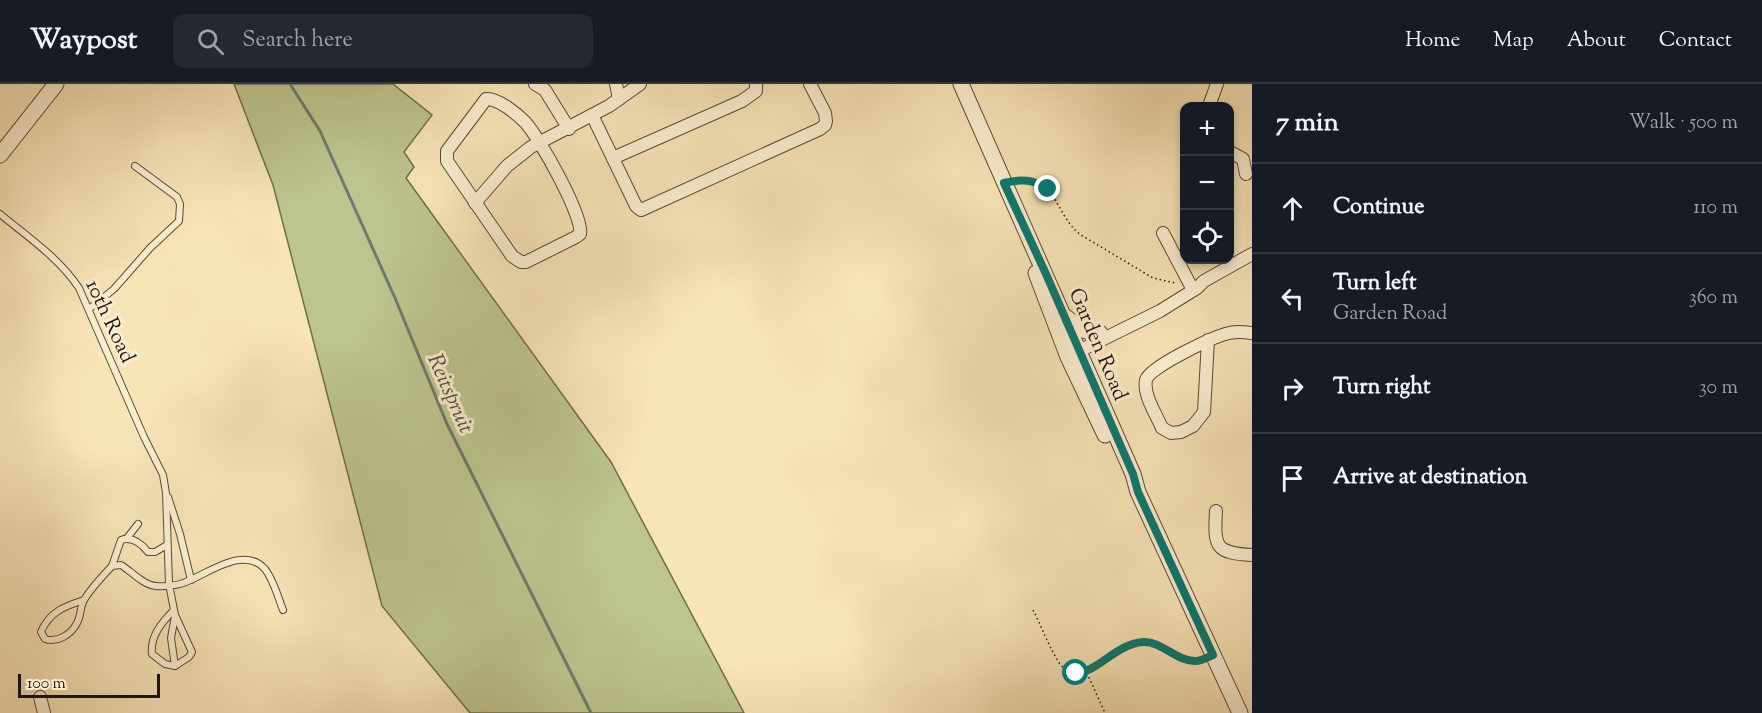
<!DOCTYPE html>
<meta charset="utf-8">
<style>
:root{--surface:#171b24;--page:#242831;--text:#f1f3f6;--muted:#9ea1a6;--line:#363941}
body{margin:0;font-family:"Sorts Mill Goudy",serif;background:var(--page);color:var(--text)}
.controls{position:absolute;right:18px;top:18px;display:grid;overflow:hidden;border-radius:12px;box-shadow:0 3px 9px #0003}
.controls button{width:54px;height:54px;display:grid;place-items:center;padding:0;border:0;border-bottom:2px solid var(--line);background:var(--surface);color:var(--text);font:30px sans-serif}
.scale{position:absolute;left:18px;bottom:15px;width:142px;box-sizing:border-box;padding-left:6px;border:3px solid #241509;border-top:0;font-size:16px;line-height:21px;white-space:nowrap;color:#241509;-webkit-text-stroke:4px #faedd0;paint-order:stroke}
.stop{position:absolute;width:18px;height:18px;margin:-14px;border:4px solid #0f766e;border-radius:50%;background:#fff}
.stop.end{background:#0f766e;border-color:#fff;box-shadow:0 2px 6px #0008}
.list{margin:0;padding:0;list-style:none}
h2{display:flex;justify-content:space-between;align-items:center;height:78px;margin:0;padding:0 24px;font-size:26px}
h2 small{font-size:20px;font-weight:400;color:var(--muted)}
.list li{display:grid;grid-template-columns:39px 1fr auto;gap:18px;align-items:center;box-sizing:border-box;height:90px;padding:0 24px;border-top:2px solid var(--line)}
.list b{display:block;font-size:22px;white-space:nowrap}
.list p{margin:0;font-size:20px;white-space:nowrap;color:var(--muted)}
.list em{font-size:20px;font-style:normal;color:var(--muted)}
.icon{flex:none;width:33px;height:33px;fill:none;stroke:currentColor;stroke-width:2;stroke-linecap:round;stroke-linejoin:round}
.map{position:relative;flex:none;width:1252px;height:629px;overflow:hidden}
header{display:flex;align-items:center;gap:36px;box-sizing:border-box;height:84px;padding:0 30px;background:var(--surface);border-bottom:2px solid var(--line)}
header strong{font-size:28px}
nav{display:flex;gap:33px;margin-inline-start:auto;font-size:21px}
.search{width:420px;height:54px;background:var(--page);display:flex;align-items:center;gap:15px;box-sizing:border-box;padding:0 21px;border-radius:12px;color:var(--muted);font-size:22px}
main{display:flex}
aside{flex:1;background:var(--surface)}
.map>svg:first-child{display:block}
</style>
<header>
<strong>Waypost</strong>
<div class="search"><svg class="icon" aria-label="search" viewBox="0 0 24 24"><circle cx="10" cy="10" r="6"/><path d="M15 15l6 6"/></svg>Search here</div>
<nav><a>Home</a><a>Map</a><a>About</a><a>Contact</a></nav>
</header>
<main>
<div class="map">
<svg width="1252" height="629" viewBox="0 0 1252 629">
<rect width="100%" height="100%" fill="#f7e4b7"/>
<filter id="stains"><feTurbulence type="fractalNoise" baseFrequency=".00333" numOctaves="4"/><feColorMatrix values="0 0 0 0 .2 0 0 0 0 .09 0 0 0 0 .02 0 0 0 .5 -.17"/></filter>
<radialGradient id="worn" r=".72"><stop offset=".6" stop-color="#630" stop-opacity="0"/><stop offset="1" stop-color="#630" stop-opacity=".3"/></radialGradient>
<!-- green -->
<polygon fill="#bdc48e" stroke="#706c4c" stroke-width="1.5" points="234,0 393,0 432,31 404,68 414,83 406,94 611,378 744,629 470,629 382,522 273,101"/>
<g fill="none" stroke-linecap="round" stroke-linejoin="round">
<!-- stream -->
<polyline stroke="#6d7a6d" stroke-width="3" points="290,0 320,47 395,214 447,340 591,629"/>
<!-- service casing -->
<g stroke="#594934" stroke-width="8">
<g id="service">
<path d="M0,130c28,23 59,44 79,74l65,149 19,38 3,18 3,91 6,31 17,37 -3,5 -14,9 -10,-2 -13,-10c-2,-18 10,-32 22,-44"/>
<polyline points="89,225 114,205 150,164 179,137 180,120 177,113 135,82"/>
<polyline points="168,413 180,450 191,496"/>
<polyline points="127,454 138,440"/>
<path d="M112,482l9,-26c11,-4 20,3 27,12h7l12,-7"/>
<path d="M84,516c-19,6 -35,12 -43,32l4,7c12,4 26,-4 32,-16 4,-7 3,-16 7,-23 7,-12 19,-24 28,-34l9,-1c10,6 22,20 35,21 5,1 23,-1 27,-3 22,-7 59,-38 81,-15 9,10 14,29 19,42"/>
<polyline points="175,582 171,554 175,532"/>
</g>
</g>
<!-- minor casing -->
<g stroke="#594934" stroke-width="14">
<g id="minor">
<polyline points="535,0 545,6 569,45"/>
<polyline points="616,0 619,15"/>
<path d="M486,15c12,-1 31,15 39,23 14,15 59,95 55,112l-4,3 -50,25h-5l-9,-6 -65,-95v-10z"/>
<polyline points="1209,22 1217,0"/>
<polyline points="592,31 636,122 641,126 820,45 825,41 826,37 825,29 810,0"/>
<polyline points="1230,68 1243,75 1246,90"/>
<polyline points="613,74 742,17 756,7 756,0"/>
<polyline points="475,119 507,82 531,63 609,22 640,0"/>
<polyline points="1163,149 1193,206"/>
<path d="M1208,256l-4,72 -11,14 -12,6 -10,1 -9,-5c-6,-14 -19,-33 -16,-48 3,-13 69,-44 83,-47 8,-2 16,-1 23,0"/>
<polyline points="1073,270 1160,227 1197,204 1204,197 1252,170"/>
<path d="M1216,427c-2,36 -1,42 36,44"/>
<polyline points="40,613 44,629"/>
</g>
</g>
<!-- tertiary casing -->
<g stroke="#594934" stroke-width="17">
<g id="tertiary">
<polyline points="961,0 1133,390 1138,408 1240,629"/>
<polyline points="0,71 56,0"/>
<polyline points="1036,189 1068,273 1105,351"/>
<polyline points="1066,233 1082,246 1100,249"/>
</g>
</g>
<!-- path -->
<g stroke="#241509" stroke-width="1.5" stroke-dasharray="1.5 3" stroke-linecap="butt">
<path d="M1017,96c43,-1 37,35 64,55l72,43 22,5"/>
<path d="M1033,526c9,17 16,38 27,54 5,7 16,11 25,8 5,-2 10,-6 15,-10 12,-10 29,-20 46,-20 19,0 35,23 55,18"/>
<polyline points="1087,589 1105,629"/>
</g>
<!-- service -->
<use href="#service" stroke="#faedd0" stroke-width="6"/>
<!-- minor -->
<use href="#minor" stroke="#faedd0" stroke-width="12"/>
<!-- tertiary -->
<use href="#tertiary" stroke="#faedd0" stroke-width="15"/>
</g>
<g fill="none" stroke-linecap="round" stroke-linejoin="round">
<!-- route -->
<path stroke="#0f766e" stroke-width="8" d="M1048,105c-14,-10 -28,-10 -44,-6l42,91 87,200 5,18 75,163c-5,2 -12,6 -17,6 -19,1 -34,-20 -53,-19 -27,2 -45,30 -67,31"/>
</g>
<g text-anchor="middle" stroke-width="6" stroke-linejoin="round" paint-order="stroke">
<!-- street labels -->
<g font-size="21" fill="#241509" stroke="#faedd0">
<text transform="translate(111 237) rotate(65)" y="7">10th Road</text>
<text transform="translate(1099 260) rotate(67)" y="7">Garden Road</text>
</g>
<!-- water labels -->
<g font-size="22" font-style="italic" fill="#4e5043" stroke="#faedd0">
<text transform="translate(452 309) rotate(66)" y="8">Reitspruit</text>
</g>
</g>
<rect width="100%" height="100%" filter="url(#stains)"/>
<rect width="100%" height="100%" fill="url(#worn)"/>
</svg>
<div class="controls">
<button>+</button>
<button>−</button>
<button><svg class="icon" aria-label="locate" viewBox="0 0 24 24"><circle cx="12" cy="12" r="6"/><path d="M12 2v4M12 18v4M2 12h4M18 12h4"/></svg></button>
</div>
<div class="scale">100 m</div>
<div class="stop" style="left:1076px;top:589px"></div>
<div class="stop end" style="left:1048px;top:105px"></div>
</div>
<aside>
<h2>7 min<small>Walk · 500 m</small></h2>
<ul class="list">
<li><svg class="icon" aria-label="ahead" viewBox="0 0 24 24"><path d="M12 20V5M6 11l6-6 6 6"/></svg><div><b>Continue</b></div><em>110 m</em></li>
<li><svg class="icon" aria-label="left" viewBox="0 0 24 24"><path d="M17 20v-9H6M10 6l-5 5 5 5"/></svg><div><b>Turn left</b><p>Garden Road</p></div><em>360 m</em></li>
<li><svg class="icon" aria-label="right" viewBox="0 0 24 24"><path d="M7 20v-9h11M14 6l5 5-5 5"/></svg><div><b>Turn right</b></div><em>30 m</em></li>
<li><svg class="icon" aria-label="arrive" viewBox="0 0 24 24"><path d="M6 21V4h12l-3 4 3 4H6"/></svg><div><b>Arrive at destination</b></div></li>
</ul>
</aside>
</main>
